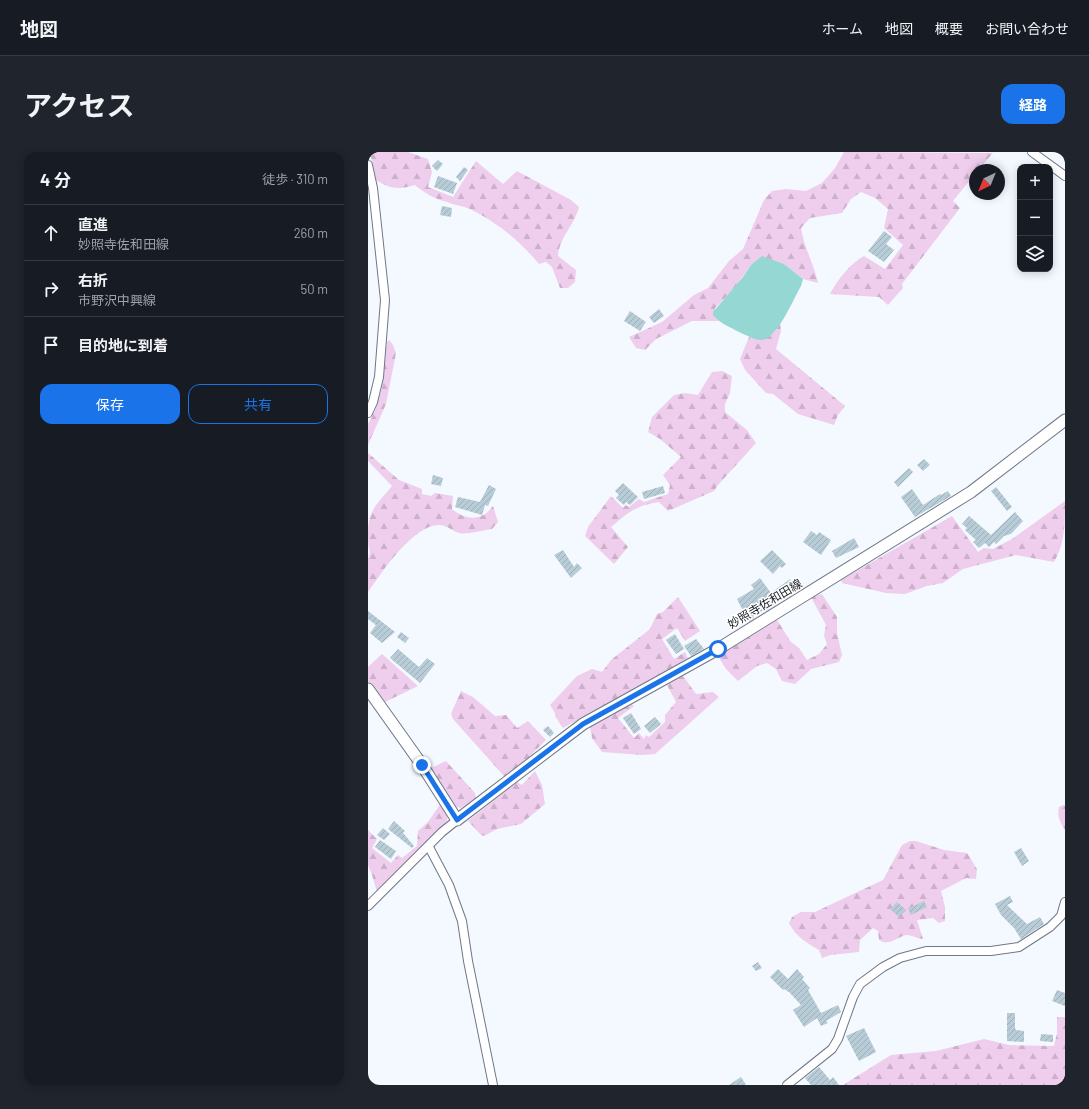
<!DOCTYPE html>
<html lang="ja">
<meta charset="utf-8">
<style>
:root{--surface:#171b24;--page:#20242c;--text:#f1f3f6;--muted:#9ea1a6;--line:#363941;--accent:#1a73e8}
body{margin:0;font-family:Barlow,"Noto Sans JP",sans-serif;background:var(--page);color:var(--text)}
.controls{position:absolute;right:12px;top:12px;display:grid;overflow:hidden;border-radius:8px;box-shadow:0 2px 10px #0003}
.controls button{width:36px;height:36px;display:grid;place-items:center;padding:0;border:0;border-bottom:1px solid var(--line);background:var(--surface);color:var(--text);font:20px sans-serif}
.compass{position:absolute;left:601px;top:12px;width:36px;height:36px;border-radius:50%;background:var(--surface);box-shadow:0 2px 10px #0003;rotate:223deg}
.stop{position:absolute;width:12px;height:12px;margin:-9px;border:3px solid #1a73e8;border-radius:50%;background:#fff}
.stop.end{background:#1a73e8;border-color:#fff;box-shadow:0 1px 4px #0008}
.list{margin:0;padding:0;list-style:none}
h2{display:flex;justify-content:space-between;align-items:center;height:52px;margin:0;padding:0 16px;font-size:17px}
h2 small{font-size:13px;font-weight:400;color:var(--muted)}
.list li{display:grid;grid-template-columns:26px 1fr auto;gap:12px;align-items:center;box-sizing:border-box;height:56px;padding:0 16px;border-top:1px solid var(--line)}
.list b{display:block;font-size:15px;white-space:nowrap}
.list p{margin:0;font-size:13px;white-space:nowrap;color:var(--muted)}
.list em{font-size:13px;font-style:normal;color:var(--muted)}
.actions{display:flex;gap:8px;padding:12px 16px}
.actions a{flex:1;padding:9px 0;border:1px solid var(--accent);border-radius:12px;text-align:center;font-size:14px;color:var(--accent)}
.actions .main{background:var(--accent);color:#fff}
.icon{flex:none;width:22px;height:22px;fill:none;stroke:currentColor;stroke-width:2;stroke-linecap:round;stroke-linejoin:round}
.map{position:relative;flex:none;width:697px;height:933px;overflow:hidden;border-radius:12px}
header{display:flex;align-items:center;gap:24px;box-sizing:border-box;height:56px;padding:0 20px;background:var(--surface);border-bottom:1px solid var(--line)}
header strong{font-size:19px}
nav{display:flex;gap:22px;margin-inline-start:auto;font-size:14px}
.intro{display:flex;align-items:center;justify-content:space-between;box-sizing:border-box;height:96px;padding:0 24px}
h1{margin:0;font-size:28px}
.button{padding:10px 18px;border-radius:12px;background:var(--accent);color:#fff;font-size:14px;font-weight:700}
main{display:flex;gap:24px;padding:0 24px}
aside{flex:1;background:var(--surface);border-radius:12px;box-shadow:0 2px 10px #0003}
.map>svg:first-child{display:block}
</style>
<header>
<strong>地図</strong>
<nav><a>ホーム</a><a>地図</a><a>概要</a><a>お問い合わせ</a></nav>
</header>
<div class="intro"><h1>アクセス</h1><a class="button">経路</a></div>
<main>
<aside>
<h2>4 分<small>徒歩 · 310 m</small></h2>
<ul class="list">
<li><svg class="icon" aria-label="ahead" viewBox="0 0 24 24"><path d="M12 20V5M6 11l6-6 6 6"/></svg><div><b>直進</b><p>妙照寺佐和田線</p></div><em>260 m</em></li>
<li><svg class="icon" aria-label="right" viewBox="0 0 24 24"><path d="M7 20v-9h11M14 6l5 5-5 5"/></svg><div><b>右折</b><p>市野沢中興線</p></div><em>50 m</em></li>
<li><svg class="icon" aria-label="arrive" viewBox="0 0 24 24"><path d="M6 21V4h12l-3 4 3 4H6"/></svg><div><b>目的地に到着</b></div></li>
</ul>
<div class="actions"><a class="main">保存</a><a>共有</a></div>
</aside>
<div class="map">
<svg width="697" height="933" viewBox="0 0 697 933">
<defs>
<pattern id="forest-firs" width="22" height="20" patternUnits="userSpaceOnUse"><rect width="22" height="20" fill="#efcded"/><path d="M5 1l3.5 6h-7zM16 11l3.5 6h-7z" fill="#ccb0cb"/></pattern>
<pattern id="building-hatch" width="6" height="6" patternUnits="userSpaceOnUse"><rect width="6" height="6" fill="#b7ccd6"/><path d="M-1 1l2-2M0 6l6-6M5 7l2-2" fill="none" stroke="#9dafb7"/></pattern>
</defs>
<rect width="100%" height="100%" fill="#f4f8ff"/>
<!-- forest -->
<g fill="url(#forest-firs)">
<path d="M2,0h38l20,7 4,13 -4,15 25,10 23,-36 27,23 14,-13 54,29 8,7c-4,17 -20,31 -21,49l18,14 -1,12 -7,6h-8l-8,-21 -6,-5 -7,2c-19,-23 -41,-41 -69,-55 -7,-3 -16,-4 -23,-7 -12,-3 -23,-9 -32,-17 -16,5 -25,4 -39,-5z"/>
<path d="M476,0l149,1 -15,17h-3v4l-22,27 7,7 -58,76 1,4 -15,17 -9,-8 -49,-3c7,-14 20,-30 34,-38l21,13 18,-24 -19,-17 4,-19 -13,-11 -14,-6 -10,7 -9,14 -32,5 -9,10c3,20 13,36 17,55l-15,-4 -19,-15 -33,1 -18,25 -18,18v9l4,4h-27l-36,18 -11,11 -9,-2 -7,-11 33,-15 32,-27 14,-7 21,-27 14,-12 21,-49 8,-9 14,-2 20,2 16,-8 13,-15z"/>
<path d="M412,171l1,8 -5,18 69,57 -7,9 -4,10 -36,-11 -25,-20 -7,-1 -21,-23 -5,-11 9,-22c17,3 23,1 31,-14z"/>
<polygon points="21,188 25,193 28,201 18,252 0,293 0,272 7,259 14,236 19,190"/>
<path d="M354,219l10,5 -2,17 -5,11v8l22,18 9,13 -38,42 -4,6 -46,20 -9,-9c-24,4 -30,10 -48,25l17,20 -14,17 -29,-28 3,-9 23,-31 12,12 3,-3 3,2 10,-8 5,3 24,-8 2,-9 -7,-10 18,-18 -21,-18 -12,-7 4,-15 22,-22 11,-2 13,2 14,-23z"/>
<path d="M0,301l31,27 23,9v5l9,2 4,-3 18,3 -1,13c8,7 21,12 31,6 4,-1 7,-6 10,-9l5,16 -6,7c-7,1 -27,6 -33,4 -7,-2 -12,-8 -20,-8 -26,0 -57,47 -71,67v-33l2,-7c-2,-6 -2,-12 -2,-19 0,-23 10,-30 24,-47l-24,-25z"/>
<path d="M697,349c0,22 0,43 -11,61l-38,-7 -53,14 -20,14 -16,3 -22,8 -19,-1 -44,-10 -1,-3 111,-64 26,36 6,-4 9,1 19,-10z"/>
<polygon points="454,442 469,465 469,481 474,503 471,510 443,517 427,532 414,529 408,517 399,511 389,514 370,529 358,517 350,504 409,468 423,490 431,496 439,508 451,502 459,492 456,484 458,473 443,445"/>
<polygon points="310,445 332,479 317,489 309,476 294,487 306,507 317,500 320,507 195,576 187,564 187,561 182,553 209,524 224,517 234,520 243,508 282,477 289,462 295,460"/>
<polygon points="14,502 50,534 17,550 0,529 0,515"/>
<polygon points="315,524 328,542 345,540 351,545 287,602 274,603 234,600 224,586 222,575 261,550 266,554 250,566 266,586 271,581 276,587 278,583 281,585 297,570 297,563 308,550 299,533"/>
<polygon points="93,539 105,545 127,564 138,563 149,576 160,569 178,588 143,623 136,624 85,567 83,562"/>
<polygon points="78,609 107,641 108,646 93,656 88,655 63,616"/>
<polygon points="167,619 174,633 177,652 153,672 129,677 116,684 113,683 100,669 149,630 154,633"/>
<polygon points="73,651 80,662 79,669 44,707 9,740 4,723 0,713 0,678 9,687 4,696 23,711 30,703 34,706 49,694 50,679 60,670"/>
<path d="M695,653l2,1v24c-5,-7 -8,-14 -6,-23z"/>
<path d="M542,689h6l28,9 23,3 10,16 -1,10 -10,-1 -25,13 4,16v14l-6,2 -6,-5 -16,2 6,19c-5,0 -11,-4 -16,-4 -10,1 -17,12 -28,5l-1,-9 -5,-3 -13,12 -1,12 -29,3 -8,3 -3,-8c-12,-7 -23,-13 -30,-27l3,-6 9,-5h14l68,-32 19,-35z"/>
<polygon points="689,865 697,865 697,933 475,933 523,903 568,899 616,887 641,893 686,894 689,881"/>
</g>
<!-- water -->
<path fill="#94d7d3" d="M394,104l22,8 19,15 -2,7c-7,12 -24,53 -39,54 -8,0 -16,-5 -23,-8 -9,-5 -20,-9 -26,-17v-3l30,-35 8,-12z"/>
<!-- building -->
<g fill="url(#building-hatch)">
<polygon points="70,8 75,12 69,19 64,14"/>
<polygon points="96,15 100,18 92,29 88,25"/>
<polygon points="70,24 89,31 85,42 66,35"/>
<polygon points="74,54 84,56 83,65 72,63"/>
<polygon points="516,79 524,85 518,92 526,98 516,110 500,99"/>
<polygon points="291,157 296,164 286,171 281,165"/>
<polygon points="262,159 278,170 272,179 256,169"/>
<polygon points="556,307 562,313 555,319 549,313"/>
<polygon points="541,316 545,320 530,335 526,330"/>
<polygon points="65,323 75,326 73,334 63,332"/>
<polygon points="255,331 270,345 262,353 258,350 256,353 248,346 251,343 247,339"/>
<polygon points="121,333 128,337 120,354 117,353 114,363 87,355 90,345 112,350"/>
<polygon points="295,334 297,341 276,347 274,340"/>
<polygon points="628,335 644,355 639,359 623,339"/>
<polygon points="544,337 555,353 572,342 573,343 580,339 583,344 547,365 533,345"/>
<polygon points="647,360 655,369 643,382 636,384 628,392 626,390 621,395 617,391 611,396 605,390 608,388 597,378 599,376 594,372 601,364 623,383"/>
<polygon points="443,379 449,383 451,380 463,388 453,403 435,390"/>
<polygon points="486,386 491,395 468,406 464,399"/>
<polygon points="195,398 206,415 209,411 214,416 203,426 186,403"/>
<polygon points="404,398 418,412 414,416 412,414 405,422 392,409"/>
<polygon points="392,426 403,441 422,427 426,433 413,442 416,446 398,459 397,457 385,464 386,466 381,470 369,447 386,437 383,433"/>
<polygon points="0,459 27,480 14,491 2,481 8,473 0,467"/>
<polygon points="33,480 41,486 37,491 29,485"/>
<polygon points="307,482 316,497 308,502 298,488"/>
<polygon points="328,487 336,497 323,504 316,494"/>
<polygon points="30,497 51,515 59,506 67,512 52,531 22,506"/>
<polygon points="263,561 273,577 266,582 255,566"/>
<polygon points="287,565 293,572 282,581 276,574"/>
<polygon points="180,574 186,581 182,585 175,578"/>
<polygon points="26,669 37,679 35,681 46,694 44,696 20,677"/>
<polygon points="15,676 22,682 16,688 9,683"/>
<polygon points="12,688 28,699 23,707 7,695"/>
<polygon points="653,696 661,709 654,714 646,700"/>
<polygon points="642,744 645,750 639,753 659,772 672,765 676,772 653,787 646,776 633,763 627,752"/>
<polygon points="556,749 559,755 543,763 540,757"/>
<polygon points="529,750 538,758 531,765 522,757"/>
<polygon points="390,810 394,816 388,819 384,814"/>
<polygon points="410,817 420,827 429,817 436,825 434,827 442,836 440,838 453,861 470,853 473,860 458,869 460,871 453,874 449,866 436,875 425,858 433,853 421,840 416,837 415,838 402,825"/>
<polygon points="689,838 697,841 697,854 684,849"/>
<polygon points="639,861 647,861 647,876 648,878 656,879 656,890 639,889"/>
<polygon points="496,876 508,900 491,909 478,884"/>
<polygon points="673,882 685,883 685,890 672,889"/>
<polygon points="451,915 462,928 465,925 471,933 443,933 437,926"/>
<polygon points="373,925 378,933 361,933"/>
</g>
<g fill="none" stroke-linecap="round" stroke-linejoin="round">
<!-- minor casing -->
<g stroke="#6e7887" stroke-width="10">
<g id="minor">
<polyline points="664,0 697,24"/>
<polyline points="0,13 5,36 17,148 11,225 5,250 0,261"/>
<polyline points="61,695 81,733 94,769 100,809 125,933"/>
<polyline points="0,754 74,680 89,668"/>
<polyline points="419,933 464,897 470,887 485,845 492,832 515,815 532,806 558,799 623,799 651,795 682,775 693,764 697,750"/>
</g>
</g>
<!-- secondary casing -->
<g stroke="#6e7887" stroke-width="13">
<polyline id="secondary" points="0,537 54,613 89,668 215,572 350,497 603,340 697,268"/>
</g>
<!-- minor -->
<use href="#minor" stroke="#fff" stroke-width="8"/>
<!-- secondary -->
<use href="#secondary" stroke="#fff" stroke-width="11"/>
</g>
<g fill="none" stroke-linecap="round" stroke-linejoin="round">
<!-- route -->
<polyline stroke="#1a73e8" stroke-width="5" points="54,613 89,668 215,572 350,497"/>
</g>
<g text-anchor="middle" stroke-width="3" stroke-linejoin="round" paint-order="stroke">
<!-- street labels -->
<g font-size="12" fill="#191d23" stroke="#fff">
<text transform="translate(397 452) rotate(-31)" y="4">妙照寺佐和田線</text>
</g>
</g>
</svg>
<div class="controls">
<button>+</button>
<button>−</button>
<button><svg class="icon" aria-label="layers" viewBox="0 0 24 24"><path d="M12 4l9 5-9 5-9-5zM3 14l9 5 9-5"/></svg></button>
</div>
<svg class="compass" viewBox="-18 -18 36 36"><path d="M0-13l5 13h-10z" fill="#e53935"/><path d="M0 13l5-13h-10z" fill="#9ea1a6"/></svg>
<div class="stop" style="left:350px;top:497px"></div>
<div class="stop end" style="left:54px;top:613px"></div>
</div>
</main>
